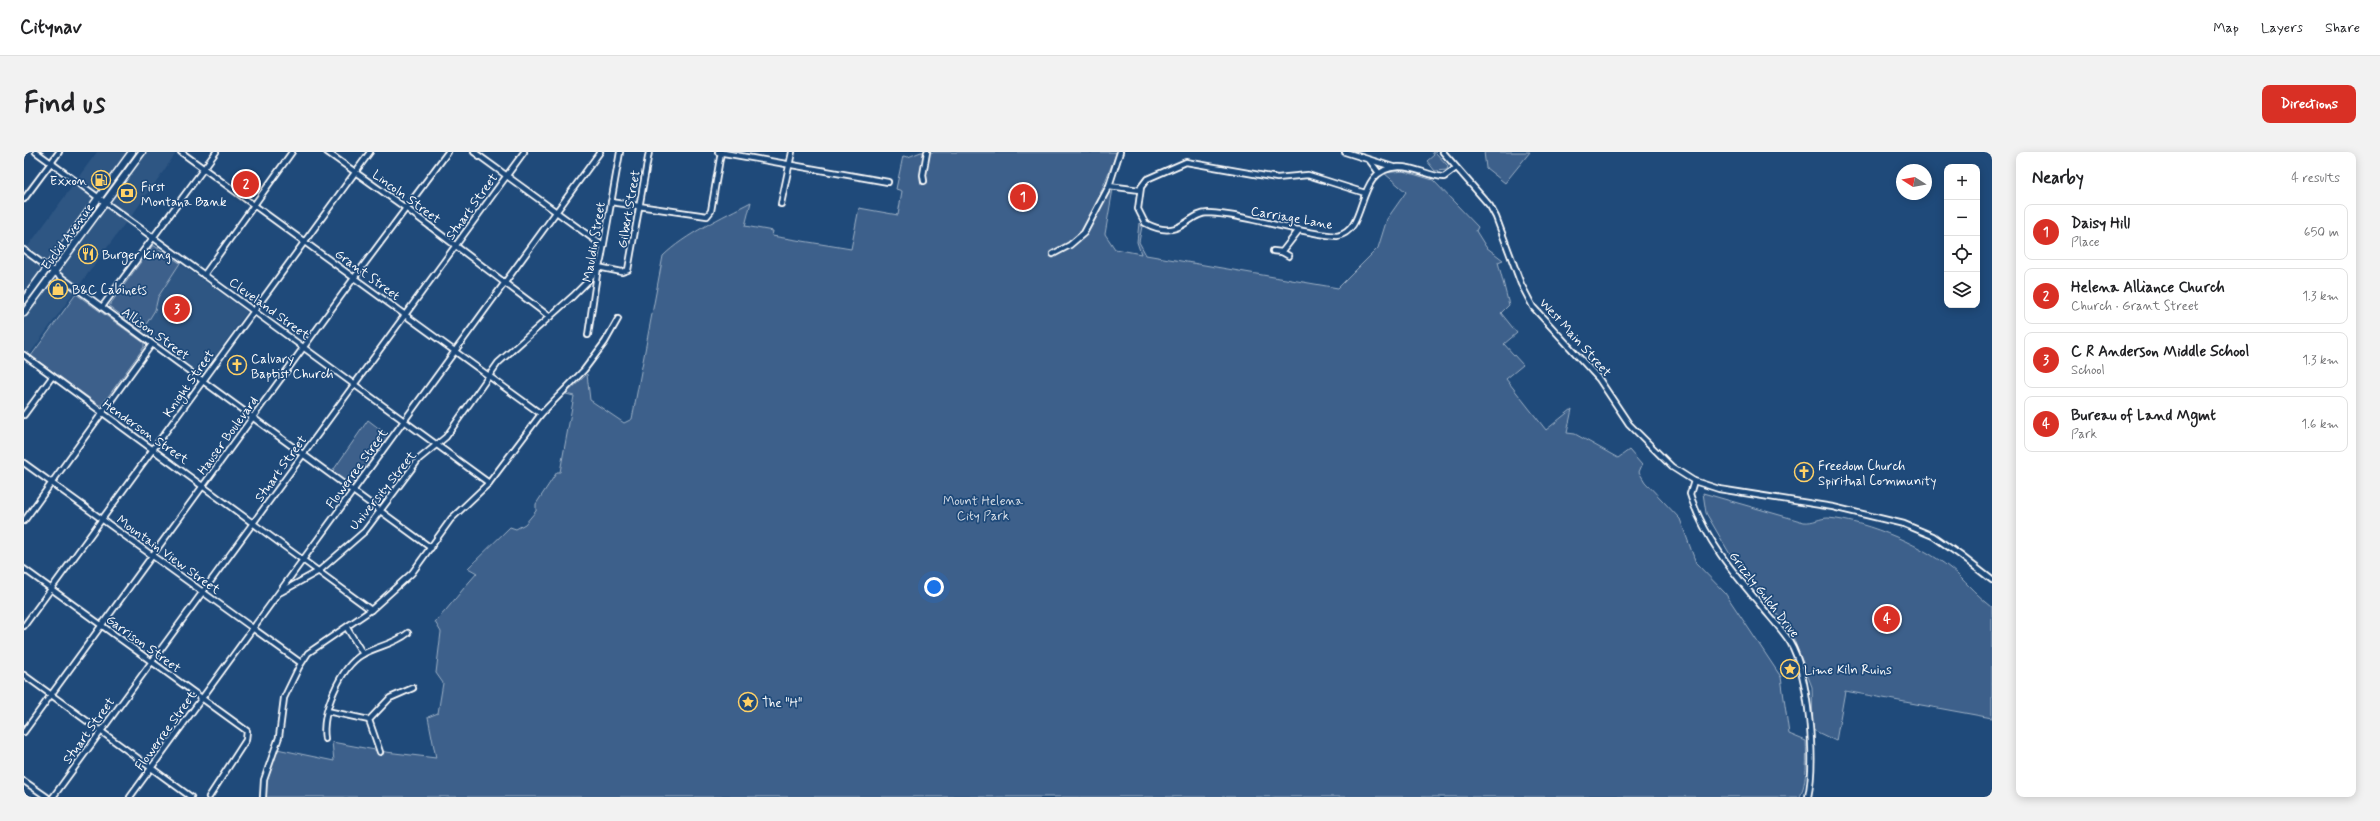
<!DOCTYPE html>
<meta charset="utf-8">
<style>
:root{--surface:#fff;--page:#f2f2f2;--text:#202124;--muted:#757577;--line:#e0e0e0;--accent:#d93025}
body{margin:0;font-family:Mynerve,sans-serif;background:var(--page);color:var(--text)}
.controls{position:absolute;right:12px;top:12px;display:grid;overflow:hidden;border-radius:8px;box-shadow:0 2px 10px #0003}
.controls button{width:36px;height:36px;display:grid;place-items:center;padding:0;border:0;border-bottom:1px solid var(--line);background:var(--surface);color:var(--text);font:20px sans-serif}
.compass{position:absolute;left:1872px;top:12px;width:36px;height:36px;border-radius:50%;background:var(--surface);box-shadow:0 2px 10px #0003;rotate:281deg}
.you{position:absolute;left:910px;top:435px;width:14px;height:14px;margin:-10px;border:3px solid #fff;border-radius:50%;background:#1a73e8;box-shadow:0 0 0 6px #1a73e833}
.badge{display:grid;place-items:center;width:26px;height:26px;border-radius:50%;background:var(--accent);color:#fff;font-size:13px;font-weight:700}
.pin{position:absolute;translate:-50% -50%;border:2px solid #fff;box-shadow:0 1px 4px #0006}
.list{margin:0;padding:0;list-style:none}
h2{display:flex;justify-content:space-between;align-items:center;height:52px;margin:0;padding:0 16px;font-size:17px}
h2 small{font-size:13px;font-weight:400;color:var(--muted)}
.list li{display:grid;grid-template-columns:26px 1fr auto;gap:12px;align-items:center;box-sizing:border-box;height:56px;margin:0 8px 8px;padding:0 8px;border:1px solid var(--line);border-radius:8px}
.list b{display:block;font-size:15px;white-space:nowrap}
.list p{margin:0;font-size:13px;white-space:nowrap;color:var(--muted)}
.list em{font-size:13px;font-style:normal;color:var(--muted)}
.icon{flex:none;width:22px;height:22px;fill:none;stroke:currentColor;stroke-width:2;stroke-linecap:round;stroke-linejoin:round}
.map{position:relative;flex:none;width:1968px;height:645px;overflow:hidden;border-radius:8px}
header{display:flex;align-items:center;gap:24px;box-sizing:border-box;height:56px;padding:0 20px;background:var(--surface);border-bottom:1px solid var(--line)}
header strong{font-size:19px}
nav{display:flex;gap:22px;margin-inline-start:auto;font-size:14px}
.intro{display:flex;align-items:center;justify-content:space-between;box-sizing:border-box;height:96px;padding:0 24px}
h1{margin:0;font-size:28px}
.button{padding:10px 18px;border-radius:8px;background:var(--accent);color:#fff;font-size:14px;font-weight:700}
main{display:flex;gap:24px;padding:0 24px}
aside{flex:1;background:var(--surface);border-radius:8px;box-shadow:0 2px 10px #0003}
.map>svg:first-child{display:block}
</style>
<header>
<strong>Citynav</strong>
<nav><a>Map</a><a>Layers</a><a>Share</a></nav>
</header>
<div class="intro"><h1>Find us</h1><a class="button">Directions</a></div>
<main>
<div class="map">
<svg width="1968" height="645" viewBox="0 0 1968 645">
<rect width="100%" height="100%" fill="#1f4a7a"/>
<filter id="ink" filterUnits="userSpaceOnUse"><feTurbulence type="fractalNoise" baseFrequency=".025" numOctaves="2"/><feDisplacementMap in="SourceGraphic" scale="8" xChannelSelector="R" yChannelSelector="G"/><feConvolveMatrix kernelMatrix="1 2 1 2 8 2 1 2 1" color-interpolation-filters="sRGB"/></filter>
<g filter="url(#ink)">
<!-- built -->
<g fill="#2e5683">
<polygon points="73,0 102,0 73,40 71,40 53,27"/>
<polygon points="123,0 153,0 106,66 87,50"/>
<polygon points="50,32 67,44 68,48 23,109 20,110 2,97"/>
<polygon points="81,57 85,57 102,70 54,135 35,119"/>
<polygon points="130,93 222,159 222,161 179,221 176,221 85,155"/>
<polygon points="0,102 16,113 17,117 0,140"/>
<polygon points="34,126 51,139 5,203 0,200 0,168 30,127"/>
</g>
<!-- green -->
<g fill="#3c618b" stroke="#9eb0c5">
<path d="M897,0h196l-17,42 3,1 10,-6 -8,45 10,15 26,5 -4,-12 2,-19 3,3 -3,16 7,13 192,33 40,-40 9,-29 19,-27 -22,-19 19,-2 30,9 45,47 -2,4 10,16 17,13 -5,2 11,43 -8,8 16,20 -13,11 19,21 -17,14 40,51 26,-21 -5,24 8,1 43,24 11,-8 13,15 -3,7 6,10 35,37 16,44 29,30 56,84 8,57 17,7c1,16 1,41 -6,56h-1536l1,-16 12,-32 57,12 -2,-19 54,10 50,6 -8,-41 10,-4 5,-30 -7,-10 5,-41 -6,-10c15,-15 27,-33 42,-49l-9,-5 42,-41 6,2 9,-5 11,-13v-7l21,-32h3l14,-76 -8,-2 21,-20 3,26 34,23 8,-4 31,-163c21,-21 61,-40 88,-54l-6,24 28,5 -1,5 79,13 8,-41 39,7 4,-24 -6,-2 7,-33 5,1z"/>
<polygon points="1408,0 1411,0 1424,14 1423,18 1411,19 1403,9 1410,3"/>
<polygon points="1460,0 1506,0 1481,31 1462,16"/>
<polygon points="129,93 156,111 134,145 131,158 118,179 85,154"/>
<polygon points="52,142 120,191 120,195 78,253 75,253 7,204"/>
<polygon points="344,268 365,284 330,333 327,334 308,320"/>
<path d="M1679,341l101,29c9,1 16,-4 24,-4 39,3 100,29 129,56 11,11 22,23 35,33v111l-147,-27 -9,50 -23,-11 -1,-43 -21,-55 -60,-76 -25,-43z"/>
</g>
<g fill="none" stroke-linecap="round" stroke-linejoin="round">
<!-- minor casing -->
<g stroke="#fff" stroke-width="8">
<g id="minor">
<polyline points="12,0 465,331"/>
<polyline points="157,0 517,262"/>
<polyline points="303,0 383,57 526,165"/>
<polyline points="450,0 579,94"/>
<polyline points="694,0 864,30"/>
<polyline points="1321,0 1369,15"/>
<polyline points="1419,0 1466,54 1472,65 1497,132 1509,155 1575,227 1605,272 1648,315 1670,329 1695,337 1809,355 1880,372 1909,384 1936,403 1968,428"/>
<polyline points="1346,9 1355,21"/>
<polyline points="900,29 899,23 903,0"/>
<polyline points="1085,34 1096,0"/>
<path d="M1341,41l-57,-18 -31,3 -91,-16 -39,17 -6,8 -3,22 7,14c36,19 42,-10 63,-10 43,2 86,20 129,23 33,-6 16,-67 61,-69 16,-1 30,9 46,10l12,-9"/>
<polyline points="0,47 35,0"/>
<polyline points="587,50 683,64 687,59 697,0"/>
<polyline points="757,52 768,0"/>
<polyline points="0,98 407,396"/>
<polyline points="1249,99 1258,100 1275,78"/>
<polyline points="1258,100 1265,104"/>
<polyline points="1029,102 1046,93 1060,81 1085,34 1116,38"/>
<polyline points="180,123 268,0"/>
<polyline points="78,155 192,0"/>
<polyline points="564,183 574,115 577,108 596,0"/>
<polyline points="0,203 347,458"/>
<polyline points="0,263 28,225"/>
<polyline points="0,311 277,511"/>
<path d="M1670,329l-4,13 2,6c14,39 39,70 66,102 10,13 23,26 32,40 19,33 26,118 18,155"/>
<polyline points="0,369 128,192"/>
<polyline points="0,417 223,579 222,588 185,645"/>
<polyline points="257,440 295,419 341,379 395,307 422,285 474,211 549,144 563,130 574,115 598,120 604,118 625,0"/>
<polyline points="0,474 346,0"/>
<polyline points="323,476 339,502"/>
<polyline points="0,523 167,645"/>
<polyline points="303,559 345,568"/>
<polyline points="0,580 330,126 424,0"/>
<path d="M301,587c-4,-26 15,-72 38,-85 15,-8 32,-10 45,-21"/>
<polyline points="356,600 345,568 366,546 389,536"/>
<polyline points="0,629 23,645"/>
<polyline points="29,645 500,0"/>
<polyline points="106,645 576,0"/>
<polyline points="239,645 240,628 255,585 260,546 275,515 284,501 347,458 388,421 427,367 465,331 517,262 560,218 581,190 594,167"/>
</g>
</g>
<!-- highway casing -->
<g stroke="#fff" stroke-width="9">
<g id="highway">
<polyline points="0,148 108,0"/>
<polyline points="0,161 118,0"/>
</g>
</g>
<!-- minor -->
<use href="#minor" stroke="#1f4a7a" stroke-width="4.5"/>
<!-- highway -->
<use href="#highway" stroke="#1f4a7a" stroke-width="6"/>
</g>
</g>
<!-- icons -->
<defs>
<g id="fuel-ring" transform="scale(1)"><circle r="9.5" fill="#1f4a7a" stroke="#ffd166" stroke-width="1.5"/><path d="M-5.5-6h7V0h2V4h1.3V-2.5L3-4.5l.8-.8L6-3V5H2.5V1h-1V6h-7ZM-4.2-4.7v3.2H.2V-4.7Z" fill="#ffd166"/></g>
<g id="bank-ring" transform="scale(1)"><circle r="9.5" fill="#1f4a7a" stroke="#ffd166" stroke-width="1.5"/><path d="M-6-4H6V4H-6ZM0-2.3a2.3 2.3 0 1 0 0 4.6a2.3 2.3 0 1 0 0-4.6Z" fill="#ffd166"/></g>
<g id="restaurant-ring" transform="scale(1)"><circle r="9.5" fill="#1f4a7a" stroke="#ffd166" stroke-width="1.5"/><path d="M-5-6h1v4h1v-4h1v4h1v-4h1v5L-1.5 .5V6h-2V.5L-5-1ZM5-6V6H3V1.5H1.5Q1.5-4 5-6Z" fill="#ffd166"/></g>
<g id="shop-ring" transform="scale(1)"><circle r="9.5" fill="#1f4a7a" stroke="#ffd166" stroke-width="1.5"/><path d="M-5-2.5h2.3a2.7 3.5 0 0 1 5.4 0H5L5.5 6h-11ZM-1.5-2.5h3a1.5 2.3 0 0 0-3 0Z" fill="#ffd166"/></g>
<g id="church-ring" transform="scale(1)"><circle r="9.5" fill="#1f4a7a" stroke="#ffd166" stroke-width="1.5"/><path d="M-1.2-6h2.4v3.5h3.3v2.4h-3.3V6h-2.4V-.1h-3.3v-2.4h3.3Z" fill="#ffd166"/></g>
<g id="sight-ring" transform="scale(1)"><circle r="9.5" fill="#1f4a7a" stroke="#ffd166" stroke-width="1.5"/><path d="M0-6L1.8-2.2L6-1.7L2.9 1.2L3.7 5.4L0 3.3L-3.7 5.4L-2.9 1.2L-6-1.7L-1.8-2.2Z" fill="#ffd166"/></g>
</defs>
<g fill-rule="evenodd">
<use href="#fuel-ring" x="77" y="28"/>
<use href="#bank-ring" x="103" y="41"/>
<use href="#restaurant-ring" x="64" y="102"/>
<use href="#shop-ring" x="34" y="137"/>
<use href="#church-ring" x="213" y="213"/>
<use href="#church-ring" x="1780" y="320"/>
<use href="#sight-ring" x="1766" y="517"/>
<use href="#sight-ring" x="724" y="550"/>
</g>
<g text-anchor="middle" stroke-width="3.5" stroke-linejoin="round" paint-order="stroke">
<!-- poi labels -->
<g font-size="13" fill="#fff" stroke="#1f4a7a" text-anchor="start">
<text x="63" y="33" text-anchor="end">Exxon</text>
<text x="117" y="39">First<tspan x="117" dy="15">Montana Bank</tspan></text>
<text x="78" y="107">Burger King</text>
<text x="48" y="142">B&amp;C Cabinets</text>
<text x="227" y="211">Calvary<tspan x="227" dy="15">Baptist Church</tspan></text>
<text x="1794" y="318">Freedom Church<tspan x="1794" dy="15">Spiritual Community</tspan></text>
<text x="1780" y="522">Lime Kiln Ruins</text>
<text x="738" y="555">The "H"</text>
</g>
<!-- street labels -->
<g font-size="13" fill="#fff" stroke="#1f4a7a">
<text transform="translate(383 44) rotate(36)" y="5">Lincoln Street</text>
<text transform="translate(447 54) rotate(-54)" y="5">Stuart Street</text>
<text transform="translate(604 57) rotate(-80)" y="5">Gilbert Street</text>
<text transform="translate(1268 65) rotate(10)" y="5">Carriage Lane</text>
<text transform="translate(43 84) rotate(-54)" y="5">Euclid Avenue</text>
<text transform="translate(569 90) rotate(-80)" y="5">Mauldin Street</text>
<text transform="translate(344 122) rotate(36)" y="5">Grant Street</text>
<text transform="translate(246 156) rotate(36)" y="5">Cleveland Street</text>
<text transform="translate(132 181) rotate(36)" y="5">Allison Street</text>
<text transform="translate(1552 185) rotate(48)" y="5">West Main Street</text>
<text transform="translate(164 231) rotate(-55)" y="5">Knight Street</text>
<text transform="translate(122 279) rotate(35)" y="5">Henderson Street</text>
<text transform="translate(203 283) rotate(-54)" y="5">Hauser Boulevard</text>
<text transform="translate(256 316) rotate(-54)" y="5">Stuart Street</text>
<text transform="translate(332 316) rotate(-54)" y="5">Flowerree Street</text>
<text transform="translate(358 338) rotate(-51)" y="5">University Street</text>
<text transform="translate(145 402) rotate(36)" y="5">Mountain View Street</text>
<text transform="translate(1741 442) rotate(52)" y="5">Grizzly Gulch Drive</text>
<text transform="translate(120 491) rotate(36)" y="5">Garrison Street</text>
<text transform="translate(64 578) rotate(-54)" y="5">Stuart Street</text>
<text transform="translate(141 578) rotate(-54)" y="5">Flowerree Street</text>
</g>
<!-- park labels -->
<g font-size="13" fill="#d8dfe8" stroke="#1f4a7a">
<text x="959" y="353">Mount Helena<tspan x="959" dy="15">City Park</tspan></text>
</g>
</g>
</svg>
<div class="controls">
<button>+</button>
<button>−</button>
<button><svg class="icon" aria-label="locate" viewBox="0 0 24 24"><circle cx="12" cy="12" r="6"/><path d="M12 2v4M12 18v4M2 12h4M18 12h4"/></svg></button>
<button><svg class="icon" aria-label="layers" viewBox="0 0 24 24"><path d="M12 4l9 5-9 5-9-5zM3 14l9 5 9-5"/></svg></button>
</div>
<svg class="compass" viewBox="-18 -18 36 36"><path d="M0-13l5 13h-10z" fill="#e53935"/><path d="M0 13l5-13h-10z" fill="#757577"/></svg>
<div class="you"></div>
<div class="pin badge" style="left:999px;top:45px">1</div>
<div class="pin badge" style="left:222px;top:32px">2</div>
<div class="pin badge" style="left:153px;top:157px">3</div>
<div class="pin badge" style="left:1863px;top:467px">4</div>
</div>
<aside>
<h2>Nearby<small>4 results</small></h2>
<ul class="list">
<li><span class="badge">1</span><div><b>Daisy Hill</b><p>Place</p></div><em>650 m</em></li>
<li><span class="badge">2</span><div><b>Helena Alliance Church</b><p>Church · Grant Street</p></div><em>1.3 km</em></li>
<li><span class="badge">3</span><div><b>C R Anderson Middle School</b><p>School</p></div><em>1.3 km</em></li>
<li><span class="badge">4</span><div><b>Bureau of Land Mgmt</b><p>Park</p></div><em>1.6 km</em></li>
</ul>
</aside>
</main>
